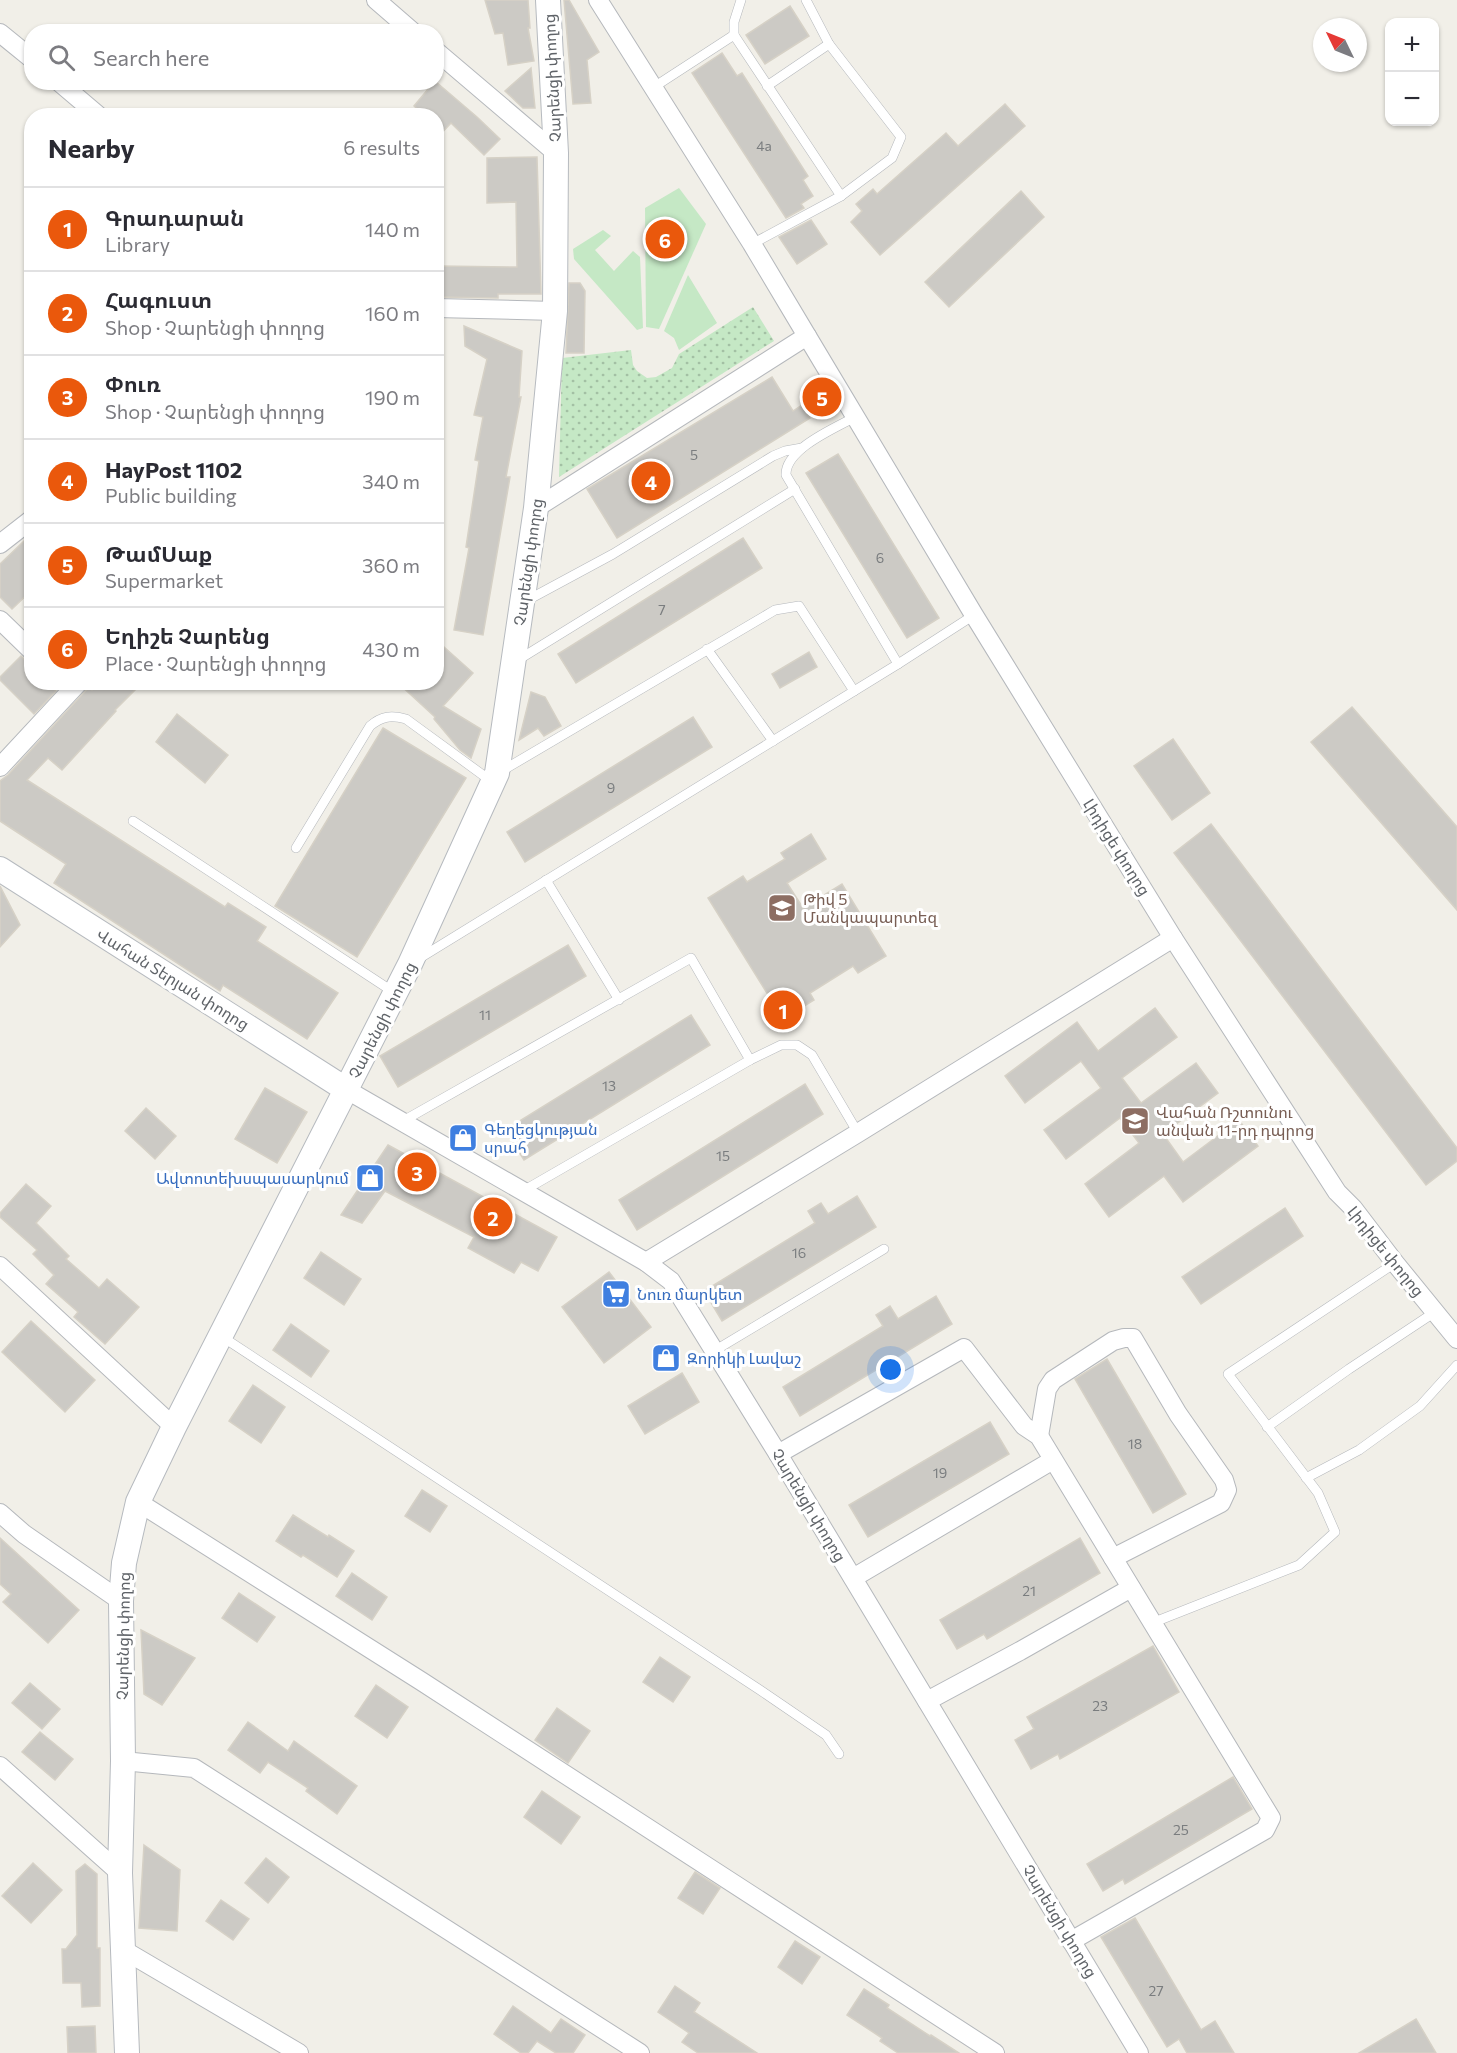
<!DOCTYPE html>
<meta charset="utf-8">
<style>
:root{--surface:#fff;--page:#f2f2f3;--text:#2b2b33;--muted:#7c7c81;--line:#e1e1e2;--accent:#ea580c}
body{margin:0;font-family:Commissioner,"Noto Sans Armenian",sans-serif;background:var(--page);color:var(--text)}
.controls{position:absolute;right:18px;top:18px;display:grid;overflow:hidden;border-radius:12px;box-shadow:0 2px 4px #0004}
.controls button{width:54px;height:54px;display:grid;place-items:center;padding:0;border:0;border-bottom:2px solid var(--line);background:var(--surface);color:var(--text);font:30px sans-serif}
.compass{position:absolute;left:1313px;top:18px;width:54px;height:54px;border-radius:50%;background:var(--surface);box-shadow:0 2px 4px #0004;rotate:313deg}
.you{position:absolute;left:891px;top:1370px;width:21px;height:21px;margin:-15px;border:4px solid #fff;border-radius:50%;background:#1a73e8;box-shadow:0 0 0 9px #1a73e833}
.badge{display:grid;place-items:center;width:39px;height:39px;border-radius:50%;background:var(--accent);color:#fff;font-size:20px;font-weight:700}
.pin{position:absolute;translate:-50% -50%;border:3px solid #fff;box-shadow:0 2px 6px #0006}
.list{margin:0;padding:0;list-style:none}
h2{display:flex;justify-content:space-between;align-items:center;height:78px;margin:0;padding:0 24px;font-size:26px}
h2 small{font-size:20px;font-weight:400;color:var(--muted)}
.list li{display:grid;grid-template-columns:39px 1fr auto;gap:18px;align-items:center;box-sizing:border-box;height:84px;padding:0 24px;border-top:2px solid var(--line)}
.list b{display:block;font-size:22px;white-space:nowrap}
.list p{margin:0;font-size:20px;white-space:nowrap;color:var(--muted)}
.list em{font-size:20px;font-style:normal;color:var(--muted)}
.icon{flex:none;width:33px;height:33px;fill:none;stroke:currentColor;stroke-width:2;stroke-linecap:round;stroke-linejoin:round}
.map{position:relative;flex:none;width:1457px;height:2053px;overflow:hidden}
.search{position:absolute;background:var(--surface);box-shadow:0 2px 4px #0004;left:24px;top:24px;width:420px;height:66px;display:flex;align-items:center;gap:15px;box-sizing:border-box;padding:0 21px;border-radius:24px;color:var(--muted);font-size:22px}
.panel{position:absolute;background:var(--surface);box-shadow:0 2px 4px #0004;left:24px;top:108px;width:420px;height:582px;border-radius:24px}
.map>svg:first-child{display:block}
</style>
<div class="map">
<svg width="1457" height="2053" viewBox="0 0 1457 2053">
<defs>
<pattern id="park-dots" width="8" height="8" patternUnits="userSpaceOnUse" patternTransform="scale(1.5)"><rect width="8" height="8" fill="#c5e8c5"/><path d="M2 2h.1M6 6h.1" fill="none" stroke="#a3c0a4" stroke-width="1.8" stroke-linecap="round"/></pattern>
</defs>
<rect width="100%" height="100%" fill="#f1efe8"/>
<!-- grass -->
<g fill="#c5e8c5">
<polygon points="679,188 706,224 659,329 646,327 645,208"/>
<polygon points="603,230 611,236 595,250 614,271 633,251 640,257 643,328 637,330 574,259 573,249"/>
<polygon points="688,275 717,323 679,350 674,338 664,331"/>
</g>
<!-- park -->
<polygon fill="url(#park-dots)" points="753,307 774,341 559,477 562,358 631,350 633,365 637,371 647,378 656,377 672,368 679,354"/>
<!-- building -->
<g fill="#cccac5" stroke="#d6d1c6" stroke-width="1.5">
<polygon points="485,0 528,0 530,28 528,28 534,61 508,65 503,33 495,34"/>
<polygon points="564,0 569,0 599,52 587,60 591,103 573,104"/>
<polygon points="790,6 809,36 765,64 746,35"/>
<polygon points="722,53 737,76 742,73 808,176 803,180 813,196 801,204 804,208 786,218 692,73"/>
<polygon points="531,68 535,108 523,108 505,91"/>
<polygon points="434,82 436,82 477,117 500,139 484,155 451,123 436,139 436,116 425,116 414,106"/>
<polygon points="1005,104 1025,126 880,255 851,222 862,211 856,204 873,189 877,194 946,133 958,146"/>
<polygon points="537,157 541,294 498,294 498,298 438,297 439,266 517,267 516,202 487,203 487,158"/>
<polygon points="1021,191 1044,217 949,307 925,282"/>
<polygon points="811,220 827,244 797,264 779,237"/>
<polygon points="569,283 580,283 585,291 584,353 566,353"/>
<polygon points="464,326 522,351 519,397 521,397 506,477 510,477 483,635 454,630 469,548 466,547 479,461 475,460 483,417 474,415 487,359 465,346"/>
<polygon points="772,377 793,411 802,405 810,418 617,538 587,489"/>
<polygon points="838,454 939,618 907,638 806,473"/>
<polygon points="743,538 762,568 576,683 558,654"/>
<polygon points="24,541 32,548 32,590 12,609 0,597 0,564"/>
<polygon points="444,647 473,673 443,706 481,729 471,758 460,750 434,719 435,717 397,682 436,682 436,655"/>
<polygon points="809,652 817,667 780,688 772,674"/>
<polygon points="21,656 32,667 32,682 47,682 56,691 34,714 0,680 0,677"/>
<polygon points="100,682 143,682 115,710 116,711 62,770 48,758 27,780 225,907 228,903 266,927 257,941 338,993 307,1039 223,985 220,991 54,883 66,864 0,821 0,781 8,775 89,687 92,690"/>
<polygon points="531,692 545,697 561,726 544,736 538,728 519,740"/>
<polygon points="1352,707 1457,827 1457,910 1311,742"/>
<polygon points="177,714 228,755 205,783 156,742"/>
<polygon points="693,717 712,747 525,862 507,832"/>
<polygon points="383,728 466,778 357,957 275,906"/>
<polygon points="1173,739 1210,793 1172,820 1134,766"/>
<polygon points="1211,824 1457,1148 1457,1161 1426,1185 1174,853"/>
<polygon points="811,834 826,859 787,883 803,908 842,884 886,956 858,973 853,966 810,993 814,1000 783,1019 708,898 743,876 747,882 785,859 781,853"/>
<polygon points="0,886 20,925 0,947"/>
<polygon points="568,945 586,976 398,1087 380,1056"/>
<polygon points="1155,1008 1177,1037 1122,1078 1141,1103 1196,1063 1218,1093 1163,1134 1183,1162 1239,1120 1258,1146 1183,1202 1164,1176 1109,1217 1085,1184 1139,1143 1120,1118 1066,1159 1044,1130 1101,1088 1081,1061 1025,1103 1005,1076 1077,1022 1098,1051"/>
<polygon points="691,1015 710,1045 524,1160 505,1130"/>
<polygon points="805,1084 823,1114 637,1230 619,1200"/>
<polygon points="265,1088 307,1112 277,1163 235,1139"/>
<polygon points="146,1108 176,1136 155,1159 125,1131"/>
<polygon points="388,1145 557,1237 538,1271 521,1262 514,1273 468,1248 474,1237 385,1191 362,1223 341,1215"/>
<polygon points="26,1184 51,1206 36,1223 69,1256 66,1259 99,1288 107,1279 139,1307 105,1344 74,1317 78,1312 46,1284 54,1275 33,1254 37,1250 0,1217 0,1213"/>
<polygon points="857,1196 876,1227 722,1321 704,1291 815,1223 808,1211 821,1203 828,1214"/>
<polygon points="1285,1208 1303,1236 1201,1304 1182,1277"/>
<polygon points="321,1252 361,1279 344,1305 304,1278"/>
<polygon points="609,1272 651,1327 604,1363 562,1307"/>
<polygon points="936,1296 952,1324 800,1416 783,1387 883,1326 876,1315 890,1306 898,1319"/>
<polygon points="31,1321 95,1380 65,1412 2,1352"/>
<polygon points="291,1324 329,1351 311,1377 273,1350"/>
<polygon points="1107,1359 1186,1494 1153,1513 1075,1379"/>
<polygon points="682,1373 699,1402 645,1434 628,1406"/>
<polygon points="253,1385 285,1407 261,1443 229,1421"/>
<polygon points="990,1422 1009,1454 868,1537 849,1505"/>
<polygon points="422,1490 447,1506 430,1532 405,1516"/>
<polygon points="293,1515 328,1537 329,1535 354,1551 337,1577 303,1555 301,1557 276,1541"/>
<polygon points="0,1538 79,1610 48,1643 3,1602 11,1594 0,1584"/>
<polygon points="1080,1538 1100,1573 987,1639 984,1634 957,1649 940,1620"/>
<polygon points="352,1573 387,1597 372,1620 336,1596"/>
<polygon points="239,1593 275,1617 257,1642 222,1618"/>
<polygon points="141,1630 195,1658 162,1705 144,1694"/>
<polygon points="1153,1646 1179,1692 1060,1759 1058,1754 1031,1769 1015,1740 1034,1729 1027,1717"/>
<polygon points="660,1657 690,1677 673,1702 643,1682"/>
<polygon points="30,1683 60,1709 42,1729 12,1703"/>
<polygon points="376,1685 408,1707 387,1738 355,1716"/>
<polygon points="557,1708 590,1731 568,1763 535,1740"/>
<polygon points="248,1722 288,1751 294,1741 357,1786 337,1814 306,1791 308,1788 268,1762 260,1773 228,1750"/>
<polygon points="40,1732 73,1759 55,1780 22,1752"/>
<polygon points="1233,1777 1252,1809 1125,1884 1123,1879 1103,1891 1087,1864"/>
<polygon points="542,1791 580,1817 561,1844 524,1817"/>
<polygon points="144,1845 180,1870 177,1931 139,1928"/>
<polygon points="266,1858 289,1877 268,1903 245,1883"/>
<polygon points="33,1863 62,1890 31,1923 2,1896"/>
<polygon points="85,1864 97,1874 97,1948 100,1948 100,2006 82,2007 81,1983 63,1983 62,1949 66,1949 77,1935 76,1871"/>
<polygon points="695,1872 720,1888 703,1914 678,1898"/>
<polygon points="221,1900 249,1919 233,1940 206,1921"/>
<polygon points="1135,1918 1201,2030 1215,2021 1234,2053 1187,2053 1179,2039 1167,2047 1101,1937"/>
<polygon points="795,1941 820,1957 802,1984 778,1967"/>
<polygon points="675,1986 700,2003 694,2012 757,2053 698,2053 682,2042 689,2033 658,2012"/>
<polygon points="864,1989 889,2005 887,2008 930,2036 931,2035 959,2053 898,2053 880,2041 882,2038 847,2015"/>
<polygon points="513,2006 551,2033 561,2019 585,2035 573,2053 556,2053 537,2041 528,2053 521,2053 494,2034"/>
<polygon points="1416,2019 1436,2053 1359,2053"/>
<polygon points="95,2026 96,2053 68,2053 67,2027"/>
</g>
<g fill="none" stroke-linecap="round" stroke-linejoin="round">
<!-- lane casing -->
<g stroke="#b5b8bc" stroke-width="10">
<g id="lane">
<polyline points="806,0 829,44"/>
<polyline points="734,35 734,22 741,0"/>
<polyline points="654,87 734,35 841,196"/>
<polyline points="752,244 841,196 892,158 901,137 829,44 767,86"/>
<path d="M855,417c-20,11 -70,32 -69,58l112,189"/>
<polyline points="524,602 613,554 773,456 785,451 802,448"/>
<polyline points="707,649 773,741"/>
<polyline points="518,660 795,489"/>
<polyline points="500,772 775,610 799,606 854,691"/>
<polyline points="133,821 395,993"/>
<path d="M296,848l74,-122c12,-10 21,-11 36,-7l85,62"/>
<polyline points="546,880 619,1000"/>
<polyline points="420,958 898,664 974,615"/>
<polyline points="403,1121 691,958 750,1060"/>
<polyline points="523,1191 750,1060 781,1045 797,1045 812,1055 858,1133"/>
<polyline points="221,1336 760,1690 826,1735 839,1754"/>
<polyline points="714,1351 884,1249"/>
<polyline points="1267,1427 1349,1369 1435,1312"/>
<polyline points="1306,1478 1359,1450 1420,1406 1457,1365"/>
<polyline points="1152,1623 1299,1565 1335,1532 1318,1493 1228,1374 1395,1263"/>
</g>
</g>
<!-- street casing -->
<g stroke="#b5b8bc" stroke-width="20">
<g id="street">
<polyline points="376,0 413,32"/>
<polyline points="0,33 32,59"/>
<polyline points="436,51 556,153"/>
<polyline points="59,82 99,116"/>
<polyline points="436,308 555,311"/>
<polyline points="807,336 974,615 1173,938 1337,1192 1353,1208 1395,1263 1457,1339"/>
<polyline points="536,508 807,336 752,244 598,0"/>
<polyline points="0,544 32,519"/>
<polyline points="0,620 32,651"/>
<polyline points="0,767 79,682"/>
<polyline points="347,1090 646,1262 671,1281 778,1454 1139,2053"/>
<polyline points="646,1262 858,1133 1173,938"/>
<polyline points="0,1266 174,1427"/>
<polyline points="1039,1436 1047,1389 1053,1380 1113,1341 1124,1338 1133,1338 1178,1414 1224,1480 1227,1490 1221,1503 1113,1558"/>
<polyline points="778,1454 964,1348 1024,1426 1039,1436 1271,1818 1265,1830 1071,1941"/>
<polyline points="138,1502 421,1681 995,2053"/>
<polyline points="0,1513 24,1534 121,1601"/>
<polyline points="853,1578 1053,1460"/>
<polyline points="927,1701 1020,1651 1131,1588"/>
<polyline points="123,1761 194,1768 640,2053"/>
<polyline points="0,1766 120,1873"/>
<polyline points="122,1949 299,2053"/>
</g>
</g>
<!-- secondary casing -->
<g stroke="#b6babf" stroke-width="26">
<g id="secondary">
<polyline points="0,869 347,1090"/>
<polyline points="127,2053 120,1873 123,1761 121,1601 124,1563 138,1502 174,1427 410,964 497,773 536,508 555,311 556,153 548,0"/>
</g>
</g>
<!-- lane -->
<use href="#lane" stroke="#fff" stroke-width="9"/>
<!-- street -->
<use href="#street" stroke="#fff" stroke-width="18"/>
<!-- secondary -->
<use href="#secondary" stroke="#fff" stroke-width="24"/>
</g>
<!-- icons -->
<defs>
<g id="school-square" transform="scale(1.5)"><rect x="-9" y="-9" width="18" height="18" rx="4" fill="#8d6e63" stroke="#fff"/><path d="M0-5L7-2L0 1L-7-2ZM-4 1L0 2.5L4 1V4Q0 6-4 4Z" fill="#fff"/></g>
<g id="shop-square" transform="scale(1.5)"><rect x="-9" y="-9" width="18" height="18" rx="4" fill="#3f7fe0" stroke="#fff"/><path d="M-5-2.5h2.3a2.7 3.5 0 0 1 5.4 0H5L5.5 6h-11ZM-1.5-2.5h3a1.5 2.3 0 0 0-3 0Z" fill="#fff"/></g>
<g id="supermarket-square" transform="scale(1.5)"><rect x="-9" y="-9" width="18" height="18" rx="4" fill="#3f7fe0" stroke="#fff"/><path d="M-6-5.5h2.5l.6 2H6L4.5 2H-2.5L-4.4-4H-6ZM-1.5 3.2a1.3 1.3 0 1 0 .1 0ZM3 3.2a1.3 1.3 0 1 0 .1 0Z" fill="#fff"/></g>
</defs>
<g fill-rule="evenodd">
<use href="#school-square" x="782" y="908"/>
<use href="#school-square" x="1135" y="1121"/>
<use href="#shop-square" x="463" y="1138"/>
<use href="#shop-square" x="370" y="1178"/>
<use href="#supermarket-square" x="616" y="1294"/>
<use href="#shop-square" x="666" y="1358"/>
</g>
<g text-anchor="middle" stroke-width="6" stroke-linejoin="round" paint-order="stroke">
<!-- number labels -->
<g font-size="14" fill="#7a7d7f">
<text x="764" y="151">4a</text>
<text x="694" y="460">5</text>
<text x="880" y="563">6</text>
<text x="662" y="615">7</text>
<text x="611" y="793">9</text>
<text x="485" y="1020">11</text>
<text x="609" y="1091">13</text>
<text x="723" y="1161">15</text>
<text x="799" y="1258">16</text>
<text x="1135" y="1449">18</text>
<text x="940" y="1478">19</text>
<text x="1029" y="1596">21</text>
<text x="1100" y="1711">23</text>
<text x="1181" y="1835">25</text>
<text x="1156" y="1996">27</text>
</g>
<!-- street labels -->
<g font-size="16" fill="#5f6368" stroke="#fff">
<text transform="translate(552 78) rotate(-93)" y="6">Չարենցի փողոց</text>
<text transform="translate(528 562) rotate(-82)" y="6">Չարենցի փողոց</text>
<text transform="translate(1117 847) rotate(58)" y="6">Լիդիցե փողոց</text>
<text transform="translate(173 979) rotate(32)" y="6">Վահան Տերյան փողոց</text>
<text transform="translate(382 1020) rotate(-63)" y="6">Չարենցի փողոց</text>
<text transform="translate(1386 1251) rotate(51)" y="6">Լիդիցե փողոց</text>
<text transform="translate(809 1505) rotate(59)" y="6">Չարենցի փողոց</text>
<text transform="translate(123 1636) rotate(-89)" y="6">Չարենցի փողոց</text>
<text transform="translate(1060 1921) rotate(59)" y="6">Չարենցի փողոց</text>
</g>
<!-- education labels -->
<g font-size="16" fill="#785e54" stroke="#fff" text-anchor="start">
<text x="803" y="905">Թիվ 5<tspan x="803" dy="18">Մանկապարտեզ</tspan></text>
<text x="1156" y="1118">Վահան Ռշտունու<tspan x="1156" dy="18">անվան 11-րդ դպրոց</tspan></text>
</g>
<!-- shop labels -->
<g font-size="16" fill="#366cbe" stroke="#fff" text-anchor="start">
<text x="484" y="1135">Գեղեցկության<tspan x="484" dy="18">սրահ</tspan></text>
<text x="349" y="1184" text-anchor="end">Ավտոտեխսպասարկում</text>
<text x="637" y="1300">Նուռ մարկետ</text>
<text x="687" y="1364">Զորիկի Լավաշ</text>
</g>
</g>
</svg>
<div class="controls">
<button>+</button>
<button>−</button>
</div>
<svg class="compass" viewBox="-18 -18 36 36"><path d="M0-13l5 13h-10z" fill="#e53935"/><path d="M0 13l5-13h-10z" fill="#7c7c81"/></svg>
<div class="you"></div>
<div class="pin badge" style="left:783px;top:1010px">1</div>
<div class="pin badge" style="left:493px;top:1217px">2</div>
<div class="pin badge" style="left:417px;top:1172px">3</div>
<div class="pin badge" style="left:651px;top:481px">4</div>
<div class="pin badge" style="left:822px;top:397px">5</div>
<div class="pin badge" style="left:665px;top:239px">6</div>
<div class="search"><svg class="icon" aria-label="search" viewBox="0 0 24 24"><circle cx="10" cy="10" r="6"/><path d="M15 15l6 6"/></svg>Search here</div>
<section class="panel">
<h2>Nearby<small>6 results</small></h2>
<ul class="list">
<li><span class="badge">1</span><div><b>Գրադարան</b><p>Library</p></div><em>140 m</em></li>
<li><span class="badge">2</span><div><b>Հագուստ</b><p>Shop · Չարենցի փողոց</p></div><em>160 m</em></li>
<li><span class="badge">3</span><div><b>Փուռ</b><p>Shop · Չարենցի փողոց</p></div><em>190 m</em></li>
<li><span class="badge">4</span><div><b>HayPost 1102</b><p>Public building</p></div><em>340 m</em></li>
<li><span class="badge">5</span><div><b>ԹամՍաք</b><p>Supermarket</p></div><em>360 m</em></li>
<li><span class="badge">6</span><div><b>Եղիշե Չարենց</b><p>Place · Չարենցի փողոց</p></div><em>430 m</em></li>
</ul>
</section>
</div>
